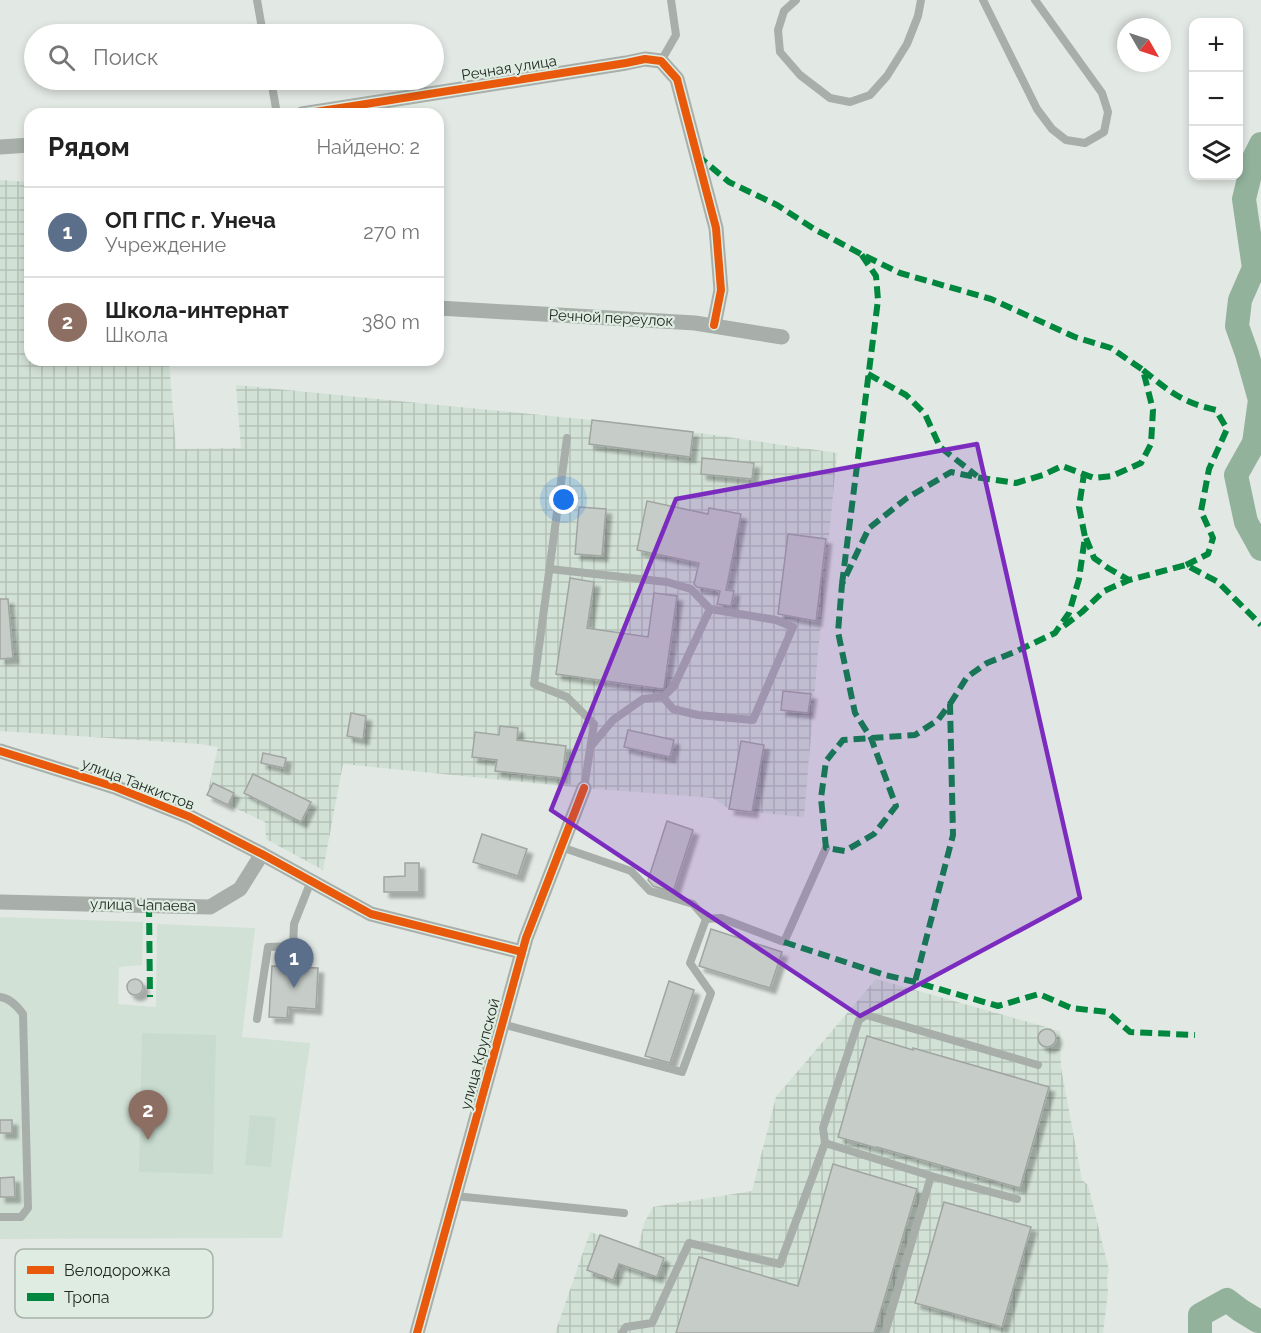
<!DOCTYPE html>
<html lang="ru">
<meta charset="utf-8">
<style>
:root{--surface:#fff;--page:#f6f6f6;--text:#222;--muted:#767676;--line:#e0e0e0;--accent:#666c68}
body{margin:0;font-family:Raleway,sans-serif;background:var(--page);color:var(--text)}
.controls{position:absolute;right:18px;top:18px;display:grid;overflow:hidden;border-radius:12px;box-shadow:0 3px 9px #0003}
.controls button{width:54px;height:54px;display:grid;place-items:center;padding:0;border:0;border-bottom:2px solid var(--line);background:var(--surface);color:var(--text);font:30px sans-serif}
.compass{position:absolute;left:1117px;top:18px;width:54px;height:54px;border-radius:50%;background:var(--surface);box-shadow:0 3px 9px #0003;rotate:129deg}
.you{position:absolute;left:564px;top:500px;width:21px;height:21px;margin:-15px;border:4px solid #fff;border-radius:50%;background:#1a73e8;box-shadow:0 0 0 9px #1a73e833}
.badge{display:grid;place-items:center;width:39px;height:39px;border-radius:50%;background:var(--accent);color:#fff;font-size:20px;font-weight:700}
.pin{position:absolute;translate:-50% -50px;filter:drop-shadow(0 2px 3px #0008)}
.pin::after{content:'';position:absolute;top:32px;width:21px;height:18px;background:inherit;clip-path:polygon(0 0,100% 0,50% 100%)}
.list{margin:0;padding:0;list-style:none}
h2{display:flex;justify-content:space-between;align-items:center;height:78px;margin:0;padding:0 24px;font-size:26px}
h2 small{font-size:20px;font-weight:400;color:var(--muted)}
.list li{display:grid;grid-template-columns:39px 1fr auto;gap:18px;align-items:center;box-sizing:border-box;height:90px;padding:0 24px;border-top:2px solid var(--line)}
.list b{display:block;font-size:22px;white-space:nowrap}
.list p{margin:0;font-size:20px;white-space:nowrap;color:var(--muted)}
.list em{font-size:20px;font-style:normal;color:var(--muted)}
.icon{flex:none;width:33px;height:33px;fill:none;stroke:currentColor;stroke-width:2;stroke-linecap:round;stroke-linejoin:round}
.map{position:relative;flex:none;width:1261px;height:1333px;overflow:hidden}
.search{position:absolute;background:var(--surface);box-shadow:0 3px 9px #0003;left:24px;top:24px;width:420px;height:66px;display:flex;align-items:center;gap:15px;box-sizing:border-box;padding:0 21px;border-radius:33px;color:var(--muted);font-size:22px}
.panel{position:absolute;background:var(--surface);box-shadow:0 3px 9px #0003;left:24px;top:108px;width:420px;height:258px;border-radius:18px}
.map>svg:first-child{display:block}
</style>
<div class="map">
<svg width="1261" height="1333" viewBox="0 0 1261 1333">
<defs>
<pattern id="industrial-grid" width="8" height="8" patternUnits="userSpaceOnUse" patternTransform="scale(1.5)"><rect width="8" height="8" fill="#d2e1d6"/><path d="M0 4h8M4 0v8" fill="none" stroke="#b4c1b8"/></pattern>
<filter id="shadow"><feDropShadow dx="5.5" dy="5.5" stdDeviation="1.5" flood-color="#0004"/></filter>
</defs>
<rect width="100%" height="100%" fill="#e2e8e3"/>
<!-- built -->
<polygon fill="#d2e1d6" points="0,917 143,922 142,965 119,967 118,1004 156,1007 157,924 255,928 242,1037 310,1043 282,1238 0,1239"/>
<!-- industrial -->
<g fill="url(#industrial-grid)">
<polygon points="0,180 30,182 30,360 169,360 176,449 241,448 236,385 592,420 693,432 837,453 818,653 804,817 752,812 729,809 713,798 584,788 343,764 323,870 266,839 265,822 207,795 218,747 200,744 0,731"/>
<polygon points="876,979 1060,1031 1061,1068 1082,1180 1088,1185 1109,1270 1107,1279 1108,1292 1103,1333 555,1333 590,1232 638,1249 644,1223 653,1207 752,1191 776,1097"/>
</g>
<!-- green -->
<g fill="#c8dbce">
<polygon points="142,1033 216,1035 213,1174 139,1172"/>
<polygon points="250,1115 276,1117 271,1167 245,1165"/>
</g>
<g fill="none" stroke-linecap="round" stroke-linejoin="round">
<!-- river -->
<g stroke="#92b29c" stroke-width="24">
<polyline points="1261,144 1254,158 1244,199 1254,268 1240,300 1237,326 1247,354 1260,400 1254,443 1236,475 1246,522 1261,549"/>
<polyline points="1200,1333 1200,1315 1227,1300 1240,1310 1258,1321 1261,1321"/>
</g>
</g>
<!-- building -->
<g fill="#c6ccc8" stroke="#a1a5a2" stroke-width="1.5" filter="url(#shadow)">
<polygon points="592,420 693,432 690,457 589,444"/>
<polygon points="702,458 754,463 752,479 701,474"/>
<polygon points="647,501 708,514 709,508 741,514 726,590 734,591 731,606 717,604 720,591 697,587 694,584 699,563 637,550"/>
<polygon points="579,507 606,509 602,556 575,554"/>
<polygon points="788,534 826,539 816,621 778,614"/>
<polygon points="570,578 594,582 587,628 648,637 654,593 677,596 664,688 662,689 556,674"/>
<polygon points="0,599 8,599 13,658 0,659"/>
<polygon points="783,691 811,694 808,713 781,710"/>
<polygon points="351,713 366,716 363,739 347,736"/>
<polygon points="500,726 518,728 517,740 566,746 562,778 495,771 497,760 472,757 475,732 499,735"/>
<polygon points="628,730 674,740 670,757 624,747"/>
<polygon points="741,741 764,745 752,812 729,809"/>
<polygon points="263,753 286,758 284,768 261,763"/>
<polygon points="253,774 311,802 301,822 244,793"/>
<polygon points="213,783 234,793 228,805 207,795"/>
<polygon points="667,821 693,830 673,892 653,886 648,880"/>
<polygon points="482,834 527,849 518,876 473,862"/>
<polygon points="405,863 419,863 419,892 384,892 384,877 405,876"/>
<polygon points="711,929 782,952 770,988 699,966"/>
<polygon points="272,966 318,968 316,1009 288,1007 287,1018 269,1017"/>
<circle cx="135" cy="987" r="8"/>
<polygon points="669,981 694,990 670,1063 645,1056"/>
<circle cx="1047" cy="1038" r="9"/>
<polygon points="867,1036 913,1050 913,1048 1049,1087 1020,1188 877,1147 877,1148 838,1137"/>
<rect x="0" y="1120" width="12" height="13"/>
<polygon points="833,1164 917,1189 874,1333 676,1333 699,1257 798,1286"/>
<polygon points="14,1177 15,1197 0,1197 0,1178"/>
<polygon points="944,1202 1031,1227 1002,1327 915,1303"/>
<polygon points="600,1235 664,1258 657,1277 619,1264 613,1280 587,1270"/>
</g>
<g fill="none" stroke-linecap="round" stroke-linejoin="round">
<!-- lane -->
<g stroke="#a8afaa" stroke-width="8">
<polyline points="257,0 263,34"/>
<polyline points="796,0 784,11 778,30 780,52 800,75 830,98 850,102 870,95 887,76 907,44 918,16 921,0"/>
<polyline points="983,0 1037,109 1052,129 1066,140 1085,143 1104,132 1108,112 1102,93 1035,0"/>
<polyline points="661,61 676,35 671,0"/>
<polyline points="271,80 277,114"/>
<polyline points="567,438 534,684 567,697 594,724 584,788"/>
<polyline points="550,569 667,582 691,589 710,609 674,686 663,697 643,699 613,720 592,745"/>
<polyline points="663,697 673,709 698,715 753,720 793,627 776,620 710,609"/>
<polyline points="706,919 721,918 784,942 826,848"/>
<path d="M0,997c10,1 17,9 23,17l5,194 -7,9h-21"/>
<polyline points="257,1019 268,947 293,946 294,924 311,881"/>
<polyline points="502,1024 682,1072 711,993 690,963 706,919 693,904 650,891 631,871 561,847"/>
<polyline points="825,1143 823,1128 859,1020 866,1015 1038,1065"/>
<polyline points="931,1176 1017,1199"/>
<polyline points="455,1196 624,1213"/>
<polyline points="622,1333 626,1327 652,1323 689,1243 780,1264 825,1143 931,1176 885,1333"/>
</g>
<!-- street -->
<g stroke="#a8afaa" stroke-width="15">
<polyline points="302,114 626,63 645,59 661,61 677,79 716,228 721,290 714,325"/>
<polyline points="0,147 30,145"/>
<polyline points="438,308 695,323 782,337"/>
<polyline points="0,751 115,787 190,817 262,854 371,914 522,952"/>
<polyline points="0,902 210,907 240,889 262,854"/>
<polyline points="417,1333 526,938 584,788"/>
</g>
<!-- quiet -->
<g stroke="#00873e" stroke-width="6" stroke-dasharray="12 6" stroke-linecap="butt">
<polyline points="697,155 729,182 777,205 814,229 861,254"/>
<path d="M1143,370c27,22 38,32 73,40l11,19 -18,40 -8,42 12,27 -5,16 -22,11"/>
<polyline points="868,374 906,395 925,414 940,447 977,476"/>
<polyline points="1086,538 1094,558 1108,568 1129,580"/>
<polyline points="842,584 878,300 876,276 861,254 900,273 991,299 1075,337 1111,348 1143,370 1153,410 1151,444 1141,463 1112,476 1094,478 1062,466 1043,475 1016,483 975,477 951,472 907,498 869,528 842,584 838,632 855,713 871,738 896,806 874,834 845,851 826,848 821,798 826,761 843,740 915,735 938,720 950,704 953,835 915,982"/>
<polyline points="1064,626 1082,612 1104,591 1129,580 1186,565 1218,582 1261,625"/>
<polyline points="950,704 967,677 987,663 1017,651 1055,633 1069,613 1079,579 1085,537 1079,507 1084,474"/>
<polyline points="149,905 150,997"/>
<polyline points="784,942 885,975 915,982 998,1006 1039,994 1071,1008 1107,1012 1130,1032 1195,1035"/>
</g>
<!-- cycleway casing -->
<g stroke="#deece2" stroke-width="11">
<g id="cycleway">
<polyline points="302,114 626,63 645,59 661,61 677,79 716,228 721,290 714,325"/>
<polyline points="0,751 115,787 190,817 262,854 371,914 522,952"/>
<polyline points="417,1333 526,938 584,788"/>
</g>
</g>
<!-- cycleway -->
<use href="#cycleway" stroke="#e8590c" stroke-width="8"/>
</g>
<!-- marked area -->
<path fill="#7b2cbf" fill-opacity="0.2" stroke="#7b2cbf" stroke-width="4.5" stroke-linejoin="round" d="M977,444l103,454 -220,118 -309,-206 125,-311z"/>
<g text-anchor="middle" stroke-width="4.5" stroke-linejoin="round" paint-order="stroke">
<!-- street labels -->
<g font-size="15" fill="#232925" stroke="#deece2">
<text transform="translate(509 68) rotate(-9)" y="5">Речная улица</text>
<text transform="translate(611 318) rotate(3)" y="5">Речной переулок</text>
<text transform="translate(138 784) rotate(21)" y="5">улица Танкистов</text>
<text transform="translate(143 905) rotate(1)" y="5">улица Чапаева</text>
<text transform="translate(480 1054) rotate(-75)" y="5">улица Крупской</text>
</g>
</g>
<!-- legend -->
<rect x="15" y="1249" width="198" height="69" rx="9" fill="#deece2" stroke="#a6b2a9" stroke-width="1.5"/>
<rect x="27" y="1266" width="27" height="8" fill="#e8590c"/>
<rect x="27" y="1293" width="27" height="8" fill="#00873e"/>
<g font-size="16" fill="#232925">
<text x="64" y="1276">Велодорожка</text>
<text x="64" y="1303">Тропа</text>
</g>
</svg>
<div class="controls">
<button>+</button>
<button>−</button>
<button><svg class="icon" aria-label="layers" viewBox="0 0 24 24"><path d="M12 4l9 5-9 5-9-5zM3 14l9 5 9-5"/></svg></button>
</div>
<svg class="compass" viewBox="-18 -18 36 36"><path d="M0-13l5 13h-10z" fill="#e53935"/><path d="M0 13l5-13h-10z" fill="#767676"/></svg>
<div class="you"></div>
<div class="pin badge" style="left:294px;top:988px;background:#5c6f8a">1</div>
<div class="pin badge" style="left:148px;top:1140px;background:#8d6e63">2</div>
<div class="search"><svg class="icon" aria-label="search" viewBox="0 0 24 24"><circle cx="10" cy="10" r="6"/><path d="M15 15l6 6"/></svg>Поиск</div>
<section class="panel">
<h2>Рядом<small>Найдено: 2</small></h2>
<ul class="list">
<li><span class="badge" style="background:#5c6f8a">1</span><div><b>ОП ГПС г. Унеча</b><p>Учреждение</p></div><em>270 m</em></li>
<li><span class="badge" style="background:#8d6e63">2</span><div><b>Школа-интернат</b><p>Школа</p></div><em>380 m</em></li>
</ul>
</section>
</div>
